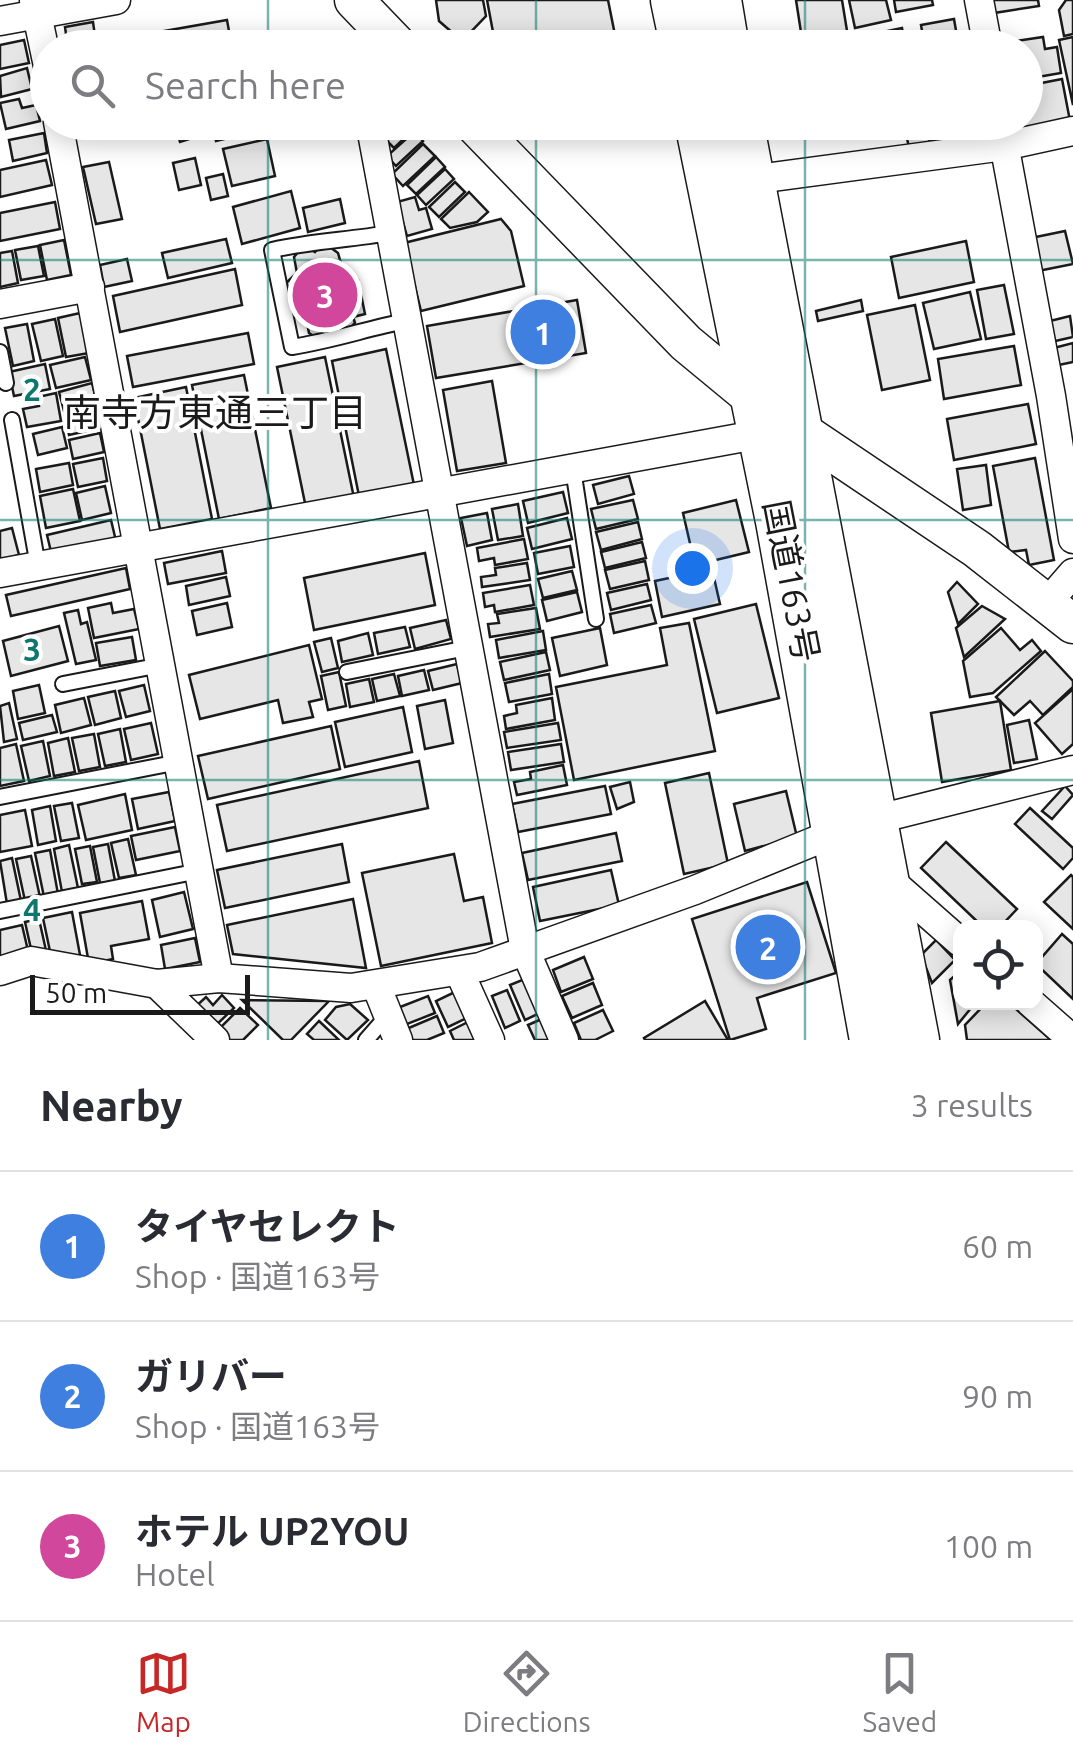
<!DOCTYPE html>
<meta charset="utf-8">
<style>
:root{--surface:#fff;--page:#f2f2f3;--text:#2b2b33;--muted:#7c7c81;--line:#e1e1e2;--accent:#c62828}
body{margin:0;font-family:Ubuntu,"Noto Sans JP",sans-serif;background:var(--page);color:var(--text)}
.controls{position:absolute;right:30px;bottom:30px;display:grid;overflow:hidden;border-radius:20px;box-shadow:0 5px 25px #0003}
.controls button{width:90px;height:90px;display:grid;place-items:center;padding:0;border:0;border-bottom:2px solid var(--line);background:var(--surface);color:var(--text);font:50px sans-serif}
.scale{position:absolute;left:30px;bottom:25px;width:220px;box-sizing:border-box;padding-left:10px;border:5px solid #1a1a1a;border-top:0;font-size:28px;line-height:35px;white-space:nowrap;color:#1a1a1a;-webkit-text-stroke:8px #fff;paint-order:stroke}
.you{position:absolute;left:692px;top:568px;width:35px;height:35px;margin:-25px;border:8px solid #fff;border-radius:50%;background:#1a73e8;box-shadow:0 0 0 15px #1a73e833}
.badge{display:grid;place-items:center;width:65px;height:65px;border-radius:50%;background:var(--accent);color:#fff;font-size:32px;font-weight:700}
.pin{position:absolute;translate:-50% -50%;border:5px solid #fff;box-shadow:0 2px 10px #0006}
.list{margin:0;padding:0;list-style:none}
h2{display:flex;justify-content:space-between;align-items:center;height:130px;margin:0;padding:0 40px;font-size:42px}
h2 small{font-size:32px;font-weight:400;color:var(--muted)}
.list li{display:grid;grid-template-columns:65px 1fr auto;gap:30px;align-items:center;box-sizing:border-box;height:150px;padding:0 40px;border-top:2px solid var(--line)}
.list b{display:block;font-size:38px;white-space:nowrap}
.list p{margin:0;font-size:32px;white-space:nowrap;color:var(--muted)}
.list em{font-size:32px;font-style:normal;color:var(--muted)}
.icon{flex:none;width:55px;height:55px;fill:none;stroke:currentColor;stroke-width:2;stroke-linecap:round;stroke-linejoin:round}
.map{position:relative;flex:none;width:1073px;height:1040px;overflow:hidden}
.search{position:absolute;background:var(--surface);box-shadow:0 5px 25px #0003;left:30px;right:30px;top:30px;height:110px;display:flex;align-items:center;gap:25px;box-sizing:border-box;padding:0 35px;border-radius:55px;color:var(--muted);font-size:38px}
.sheet{height:580px;background:var(--surface)}
nav{display:flex;justify-content:space-around;align-items:center;box-sizing:border-box;height:140px;border-top:2px solid var(--line);background:var(--surface);font-size:28px;color:var(--muted)}
nav a{display:grid;justify-items:center;gap:5px}
nav .on{color:var(--accent)}
.map>svg:first-child{display:block}
</style>
<div class="map">
<svg width="1073" height="1040" viewBox="0 0 1073 1040">
<rect width="100%" height="100%" fill="#fff"/>
<!-- building -->
<g fill="#e6e6e6" stroke="#1a1a1a" stroke-width="2.5">
<polygon points="436,0 483,0 486,16 462,41 439,21"/>
<polygon points="487,0 608,0 617,45 496,48"/>
<polygon points="796,0 842,0 848,37 803,45"/>
<polygon points="849,0 886,0 891,20 855,28"/>
<polygon points="894,0 932,0 933,5 896,12"/>
<polygon points="992,0 1038,0 1039,6 994,13"/>
<polygon points="1066,0 1073,0 1073,34 1064,36 1059,10"/>
<polygon points="954,19 959,48 925,48 921,25"/>
<polygon points="227,20 232,48 68,48 65,27 93,22 96,43"/>
<polygon points="902,28 904,40 917,37 919,48 886,48 883,32"/>
<polygon points="877,32 880,48 857,48 855,37"/>
<polygon points="1043,37 1045,49 1057,47 1061,73 1026,79 1026,48 997,48 997,44"/>
<polygon points="1073,37 1073,105 1059,40"/>
<polygon points="24,40 29,63 0,69 0,45"/>
<polygon points="27,68 32,89 1,97 0,76"/>
<polygon points="1062,79 1070,121 1014,130 1013,122 1026,122 1026,86"/>
<polygon points="19,99 22,108 36,105 40,121 6,129 0,103"/>
<polygon points="174,122 195,122 199,136 180,142"/>
<polygon points="212,122 296,122 216,141"/>
<polygon points="390,122 404,122 412,131 394,148 386,140 394,133 387,126"/>
<polygon points="903,122 926,122 930,143 909,147"/>
<polygon points="945,122 964,122 966,137 933,144 930,126"/>
<polygon points="415,131 423,141 396,166 387,156"/>
<polygon points="44,133 47,153 13,161 9,140"/>
<polygon points="267,139 275,176 232,186 223,149"/>
<polygon points="423,144 435,156 403,186 392,174"/>
<polygon points="436,157 445,167 416,194 407,185"/>
<polygon points="195,158 201,185 179,190 173,163"/>
<polygon points="46,160 52,185 0,197 0,170"/>
<polygon points="109,162 122,219 96,224 83,167"/>
<polygon points="445,169 454,179 426,205 417,195"/>
<polygon points="223,174 228,196 211,200 206,178"/>
<polygon points="455,182 465,192 439,217 429,207"/>
<polygon points="291,191 300,228 242,244 233,207"/>
<polygon points="469,192 488,212 477,222 450,228 441,219"/>
<polygon points="415,197 419,210 426,208 432,229 407,236 397,202"/>
<polygon points="340,199 345,223 308,232 303,208"/>
<polygon points="55,202 60,229 0,241 0,213"/>
<polygon points="501,219 511,231 524,286 421,311 404,243"/>
<polygon points="1065,231 1073,264 1038,271 1031,238"/>
<polygon points="226,239 232,263 168,278 162,253"/>
<polygon points="64,240 71,275 47,280 40,245"/>
<polygon points="966,241 974,282 899,298 891,257"/>
<polygon points="323,242 338,253 342,267 358,280 365,314 353,317 355,323 342,336 330,329 320,340 309,333 304,308 292,306 285,284 297,273 294,257 304,245 315,252"/>
<polygon points="38,246 44,276 21,280 15,250"/>
<polygon points="12,251 18,283 0,287 0,253"/>
<polygon points="127,259 132,281 104,287 100,265"/>
<polygon points="235,269 242,305 120,332 113,296"/>
<polygon points="1004,285 1014,334 986,339 977,290"/>
<polygon points="970,292 981,339 934,349 923,303"/>
<polygon points="577,300 586,353 436,378 427,326"/>
<polygon points="861,300 863,311 818,321 816,311"/>
<polygon points="915,305 930,380 882,390 867,315"/>
<polygon points="80,313 89,353 66,357 58,318"/>
<polygon points="1070,316 1073,337 1051,342 1046,322"/>
<polygon points="55,319 63,356 41,361 32,324"/>
<polygon points="27,324 34,361 13,366 5,328"/>
<polygon points="248,333 254,364 133,387 127,356"/>
<polygon points="1073,343 1073,362 1054,366 1050,349"/>
<polygon points="1014,346 1021,385 944,399 938,359"/>
<polygon points="386,349 414,485 359,496 332,361"/>
<polygon points="85,357 91,380 56,388 50,365"/>
<polygon points="325,357 354,498 306,508 277,367"/>
<polygon points="45,364 50,389 14,396 9,372"/>
<polygon points="244,375 271,508 219,519 192,385"/>
<polygon points="492,381 506,463 457,471 443,390"/>
<polygon points="92,383 97,403 64,411 59,392"/>
<polygon points="186,387 212,519 160,529 134,398"/>
<polygon points="56,393 61,421 27,427 23,409 39,406 38,397"/>
<polygon points="1028,404 1036,444 954,460 947,419"/>
<polygon points="96,409 100,428 69,435 65,415"/>
<polygon points="62,427 67,448 38,455 33,434"/>
<polygon points="100,433 104,452 73,459 69,440"/>
<polygon points="103,458 107,481 78,487 73,464"/>
<polygon points="1035,458 1054,560 1029,565 1026,550 1009,552 993,466"/>
<polygon points="69,463 73,485 40,492 36,469"/>
<polygon points="986,465 991,505 963,510 957,469"/>
<polygon points="629,476 634,494 598,504 593,485"/>
<polygon points="105,486 111,513 82,520 76,493"/>
<polygon points="73,489 80,521 46,528 40,496"/>
<polygon points="563,492 568,513 528,523 523,501"/>
<polygon points="633,500 638,519 596,529 591,509"/>
<polygon points="736,500 749,552 695,565 683,513"/>
<polygon points="518,504 523,536 498,540 492,509"/>
<polygon points="487,513 492,540 467,546 461,518"/>
<polygon points="567,518 572,539 532,549 527,528"/>
<polygon points="111,520 116,541 52,556 47,535"/>
<polygon points="638,522 642,539 601,550 596,532"/>
<polygon points="12,528 19,555 0,560 0,531"/>
<polygon points="524,539 528,559 495,565 494,558 479,561 477,548"/>
<polygon points="642,542 646,558 605,568 601,552"/>
<polygon points="570,546 574,567 538,574 534,553"/>
<polygon points="222,551 226,573 168,584 164,563"/>
<polygon points="425,553 435,605 314,630 304,578"/>
<polygon points="645,561 649,580 610,589 605,570"/>
<polygon points="527,563 530,580 482,587 481,577 496,575 495,568"/>
<polygon points="126,568 130,589 11,616 6,595"/>
<polygon points="712,569 720,604 662,617 655,581"/>
<polygon points="572,571 577,590 543,598 538,579"/>
<polygon points="226,577 230,596 189,605 186,586"/>
<polygon points="957,582 978,604 958,624 948,592"/>
<polygon points="647,584 651,600 611,610 607,593"/>
<polygon points="530,585 534,605 495,612 494,605 485,607 483,593"/>
<polygon points="577,592 582,612 547,621 542,600"/>
<polygon points="111,603 113,613 134,609 139,629 94,638 88,608"/>
<polygon points="227,603 232,627 197,635 192,611"/>
<polygon points="756,604 779,698 717,713 694,619"/>
<polygon points="651,605 656,623 614,633 610,614"/>
<polygon points="982,606 1005,619 964,657 956,628"/>
<polygon points="536,608 540,629 490,637 488,624 499,623 497,614"/>
<polygon points="78,610 81,624 87,622 96,660 76,664 64,613"/>
<polygon points="446,620 451,639 415,649 410,628"/>
<polygon points="689,623 715,751 574,780 556,687 667,665 660,628"/>
<polygon points="59,626 68,661 11,676 3,641"/>
<polygon points="405,627 410,647 378,654 374,633"/>
<polygon points="600,628 607,665 560,676 552,638"/>
<polygon points="1001,628 1020,650 1032,640 1041,651 993,693 970,697 963,661"/>
<polygon points="543,631 546,650 499,658 496,640"/>
<polygon points="368,633 373,655 342,662 338,641"/>
<polygon points="132,637 136,660 100,666 96,643"/>
<polygon points="331,638 338,668 322,672 314,642"/>
<polygon points="309,645 322,699 309,702 313,717 283,723 278,700 200,719 189,675"/>
<polygon points="1045,651 1073,681 1073,687 1043,715 1030,701 1014,715 996,697"/>
<polygon points="546,652 550,670 504,680 500,662"/>
<polygon points="457,664 462,683 433,690 428,671"/>
<polygon points="424,670 429,690 402,696 398,676"/>
<polygon points="339,672 346,706 328,710 321,676"/>
<polygon points="394,674 400,696 377,701 372,679"/>
<polygon points="549,674 552,694 509,702 505,683"/>
<polygon points="369,679 374,702 350,707 346,684"/>
<polygon points="39,685 45,713 18,719 13,691"/>
<polygon points="144,685 150,711 126,717 119,691"/>
<polygon points="1073,689 1073,744 1062,754 1035,723"/>
<polygon points="115,691 121,718 95,725 88,697"/>
<polygon points="84,698 91,725 61,733 55,705"/>
<polygon points="552,698 555,720 506,729 504,716 517,713 516,705"/>
<polygon points="445,700 453,743 425,749 417,706"/>
<polygon points="1000,701 1011,770 942,782 931,713"/>
<polygon points="9,703 17,739 4,742 0,706"/>
<polygon points="403,707 412,752 345,767 335,722"/>
<polygon points="52,715 57,732 23,740 19,723"/>
<polygon points="1029,720 1037,759 1014,763 1007,725"/>
<polygon points="151,723 158,754 131,760 124,729"/>
<polygon points="558,723 561,740 507,748 504,732"/>
<polygon points="331,726 340,769 208,799 198,756"/>
<polygon points="120,729 126,762 105,766 98,734"/>
<polygon points="94,734 100,767 79,771 72,738"/>
<polygon points="68,738 75,772 54,776 48,743"/>
<polygon points="43,741 50,776 29,781 21,746"/>
<polygon points="16,744 24,781 0,786 0,748"/>
<polygon points="561,744 564,762 511,770 508,752"/>
<polygon points="419,761 428,808 227,851 217,805"/>
<polygon points="563,765 567,785 517,795 514,782 531,779 530,772"/>
<polygon points="709,773 728,864 684,874 665,783"/>
<polygon points="630,782 634,802 617,809 610,787"/>
<polygon points="605,786 611,814 518,832 512,804"/>
<polygon points="1065,786 1073,795 1052,819 1042,811"/>
<polygon points="786,791 797,837 745,851 734,804"/>
<polygon points="169,792 175,821 138,829 132,799"/>
<polygon points="125,794 132,830 86,840 78,805"/>
<polygon points="72,803 79,838 61,841 54,806"/>
<polygon points="50,806 56,841 38,845 32,810"/>
<polygon points="1030,808 1073,848 1073,858 1063,869 1015,824"/>
<polygon points="25,810 32,846 0,852 0,815"/>
<polygon points="175,827 180,851 136,860 131,836"/>
<polygon points="616,833 622,861 528,880 522,853"/>
<polygon points="128,839 136,875 119,878 111,843"/>
<polygon points="946,842 1017,909 999,928 984,928 921,868"/>
<polygon points="108,844 115,881 100,883 93,847"/>
<polygon points="342,844 349,882 225,908 217,870"/>
<polygon points="69,845 78,888 62,892 54,849"/>
<polygon points="90,846 97,882 82,884 75,849"/>
<polygon points="50,850 58,894 44,897 35,853"/>
<polygon points="454,854 464,901 483,897 492,943 381,966 362,873"/>
<polygon points="31,856 40,897 25,901 16,859"/>
<polygon points="12,858 21,901 7,904 0,861"/>
<polygon points="611,870 619,905 540,921 533,887"/>
<polygon points="1071,875 1073,877 1073,929 1044,902"/>
<polygon points="807,882 836,973 757,998 766,1029 730,1040 692,919"/>
<polygon points="184,892 193,929 160,937 152,900"/>
<polygon points="353,899 366,968 233,954 227,925"/>
<polygon points="142,901 149,939 111,946 113,959 89,964 80,913"/>
<polygon points="72,912 80,955 52,961 43,918"/>
<polygon points="39,919 47,955 33,958 25,922"/>
<polygon points="22,925 29,955 0,962 0,930"/>
<polygon points="1062,934 1073,944 1073,999 1036,964"/>
<polygon points="195,938 200,962 165,969 161,945"/>
<polygon points="936,940 955,960 932,983 921,955"/>
<polygon points="584,957 593,979 561,992 553,970"/>
<polygon points="960,971 960,1002 976,1002 958,1024 950,980"/>
<polygon points="527,978 542,1012 525,1020 510,985"/>
<polygon points="593,983 602,1005 572,1018 562,996"/>
<polygon points="459,990 471,1016 448,1027 436,1001"/>
<polygon points="507,990 520,1021 505,1028 492,996"/>
<polygon points="222,995 234,1008 213,1028 194,1008 206,997 213,1005"/>
<polygon points="428,996 435,1013 402,1026 395,1009"/>
<polygon points="242,1000 329,1001 291,1040 283,1040"/>
<polygon points="705,1001 728,1040 645,1040 644,1038"/>
<polygon points="987,1002 1008,1002 1051,1040 967,1040 965,1025"/>
<polygon points="350,1004 368,1020 347,1040 325,1020 336,1007"/>
<polygon points="240,1008 258,1025 243,1040 222,1040 215,1033"/>
<polygon points="603,1010 613,1031 595,1040 581,1040 574,1023"/>
<polygon points="437,1016 444,1033 427,1040 408,1040 404,1030"/>
<polygon points="544,1018 554,1040 535,1040 528,1025"/>
<polygon points="472,1020 481,1040 454,1040 450,1031"/>
<polygon points="319,1021 339,1040 314,1040 307,1034"/>
</g>
<g fill="none" stroke-linecap="round" stroke-linejoin="round">
<!-- lane casing -->
<g stroke="#1a1a1a" stroke-width="18">
<g id="lane">
<path d="M389,233c-40,7 -77,8 -117,17l20,97c39,-6 74,-18 113,-26"/>
<polyline points="0,352 6,383"/>
<polyline points="12,420 38,566"/>
<polyline points="573,469 596,619"/>
<polyline points="347,672 467,648"/>
<polyline points="63,684 161,665"/>
<polyline points="0,797 179,762"/>
<polyline points="0,911 199,871"/>
<polyline points="366,1040 388,1015"/>
</g>
</g>
<!-- street casing -->
<g stroke="#1a1a1a" stroke-width="31">
<g id="street">
<polyline points="34,0 48,66"/>
<polyline points="979,0 988,48"/>
<polyline points="0,21 116,0"/>
<polyline points="58,122 219,978"/>
<polyline points="370,122 525,950 564,1040"/>
<polyline points="1000,122 1051,396 1073,539"/>
<polyline points="750,180 1004,146 1073,131"/>
<polyline points="0,304 90,287"/>
<polyline points="0,573 772,432"/>
<polyline points="1047,603 1073,573"/>
<polyline points="874,820 1073,770"/>
<polyline points="885,876 960,942"/>
<polyline points="0,971 31,961 157,984 219,978 351,988 480,967 695,890 837,832"/>
<polyline points="459,971 490,1040"/>
<polyline points="157,984 215,1040"/>
<polyline points="376,985 398,1040"/>
<polyline points="1030,1002 1073,1040"/>
</g>
</g>
<!-- secondary casing -->
<g stroke="#1a1a1a" stroke-width="41">
<g id="secondary">
<polyline points="354,0 400,48"/>
<polyline points="472,122 686,343 755,400 977,549 1073,624"/>
</g>
</g>
<!-- highway casing -->
<g stroke="#1a1a1a" stroke-width="51">
<g id="highway">
<polyline points="675,0 685,48"/>
<polyline points="717,0 725,48"/>
<polyline points="699,122 780,521 874,1040"/>
<polyline points="739,122 915,1040"/>
</g>
</g>
<!-- lane -->
<use href="#lane" stroke="#fff" stroke-width="14"/>
<!-- street -->
<use href="#street" stroke="#fff" stroke-width="28"/>
<!-- secondary -->
<use href="#secondary" stroke="#fff" stroke-width="38"/>
<!-- highway -->
<use href="#highway" stroke="#fff" stroke-width="48"/>
</g>
<!-- grid -->
<path fill="none" stroke="#0f766e" stroke-width="2.5" stroke-opacity="0.55" d="M268,0v48M536,0v48M805,0v48M268,122v918M536,122v918M805,122v918M0,260h1073M0,520h1073M0,780h1073"/>
<g text-anchor="middle" stroke-width="8" stroke-linejoin="round" paint-order="stroke">
<!-- street labels -->
<g font-size="35" fill="#1a1a1a" stroke="#fff">
<text transform="translate(791 581) rotate(79)" y="12">国道163号</text>
</g>
<!-- neighbourhood labels -->
<g font-size="38" fill="#1a1a1a" stroke="#fff">
<text x="215" y="426">南寺方東通三丁目</text>
</g>
</g>
<g font-size="32" text-anchor="middle" font-weight="bold" fill="#0f766e" stroke="#fff" stroke-width="8" stroke-linejoin="round" paint-order="stroke">
<text x="32" y="401">2</text>
<text x="32" y="661">3</text>
<text x="32" y="921">4</text>
</g>
</svg>
<div class="controls">
<button><svg class="icon" aria-label="locate" viewBox="0 0 24 24"><circle cx="12" cy="12" r="6"/><path d="M12 2v4M12 18v4M2 12h4M18 12h4"/></svg></button>
</div>
<div class="scale">50 m</div>
<div class="you"></div>
<div class="pin badge" style="left:543px;top:332px;background:#3f7fe0">1</div>
<div class="pin badge" style="left:768px;top:947px;background:#3f7fe0">2</div>
<div class="pin badge" style="left:325px;top:295px;background:#d1479c">3</div>
<div class="search"><svg class="icon" aria-label="search" viewBox="0 0 24 24"><circle cx="10" cy="10" r="6"/><path d="M15 15l6 6"/></svg>Search here</div>
</div>
<section class="sheet">
<h2>Nearby<small>3 results</small></h2>
<ul class="list">
<li><span class="badge" style="background:#3f7fe0">1</span><div><b>タイヤセレクト</b><p>Shop · 国道163号</p></div><em>60 m</em></li>
<li><span class="badge" style="background:#3f7fe0">2</span><div><b>ガリバー</b><p>Shop · 国道163号</p></div><em>90 m</em></li>
<li><span class="badge" style="background:#d1479c">3</span><div><b>ホテル UP2YOU</b><p>Hotel</p></div><em>100 m</em></li>
</ul>
</section>
<nav>
<a class="on"><svg class="icon" aria-label="map" viewBox="0 0 24 24"><path d="M3 6l6-2 6 2 6-2v14l-6 2-6-2-6 2zM9 4v14M15 6v14"/></svg>Map</a>
<a><svg class="icon" aria-label="directions" viewBox="0 0 24 24"><path d="M12 3l9 9-9 9-9-9zM9 14v-3h6M13 9l2 2-2 2"/></svg>Directions</a>
<a><svg class="icon" aria-label="saved" viewBox="0 0 24 24"><path d="M7 4h10v16l-5-4-5 4z"/></svg>Saved</a>
</nav>
